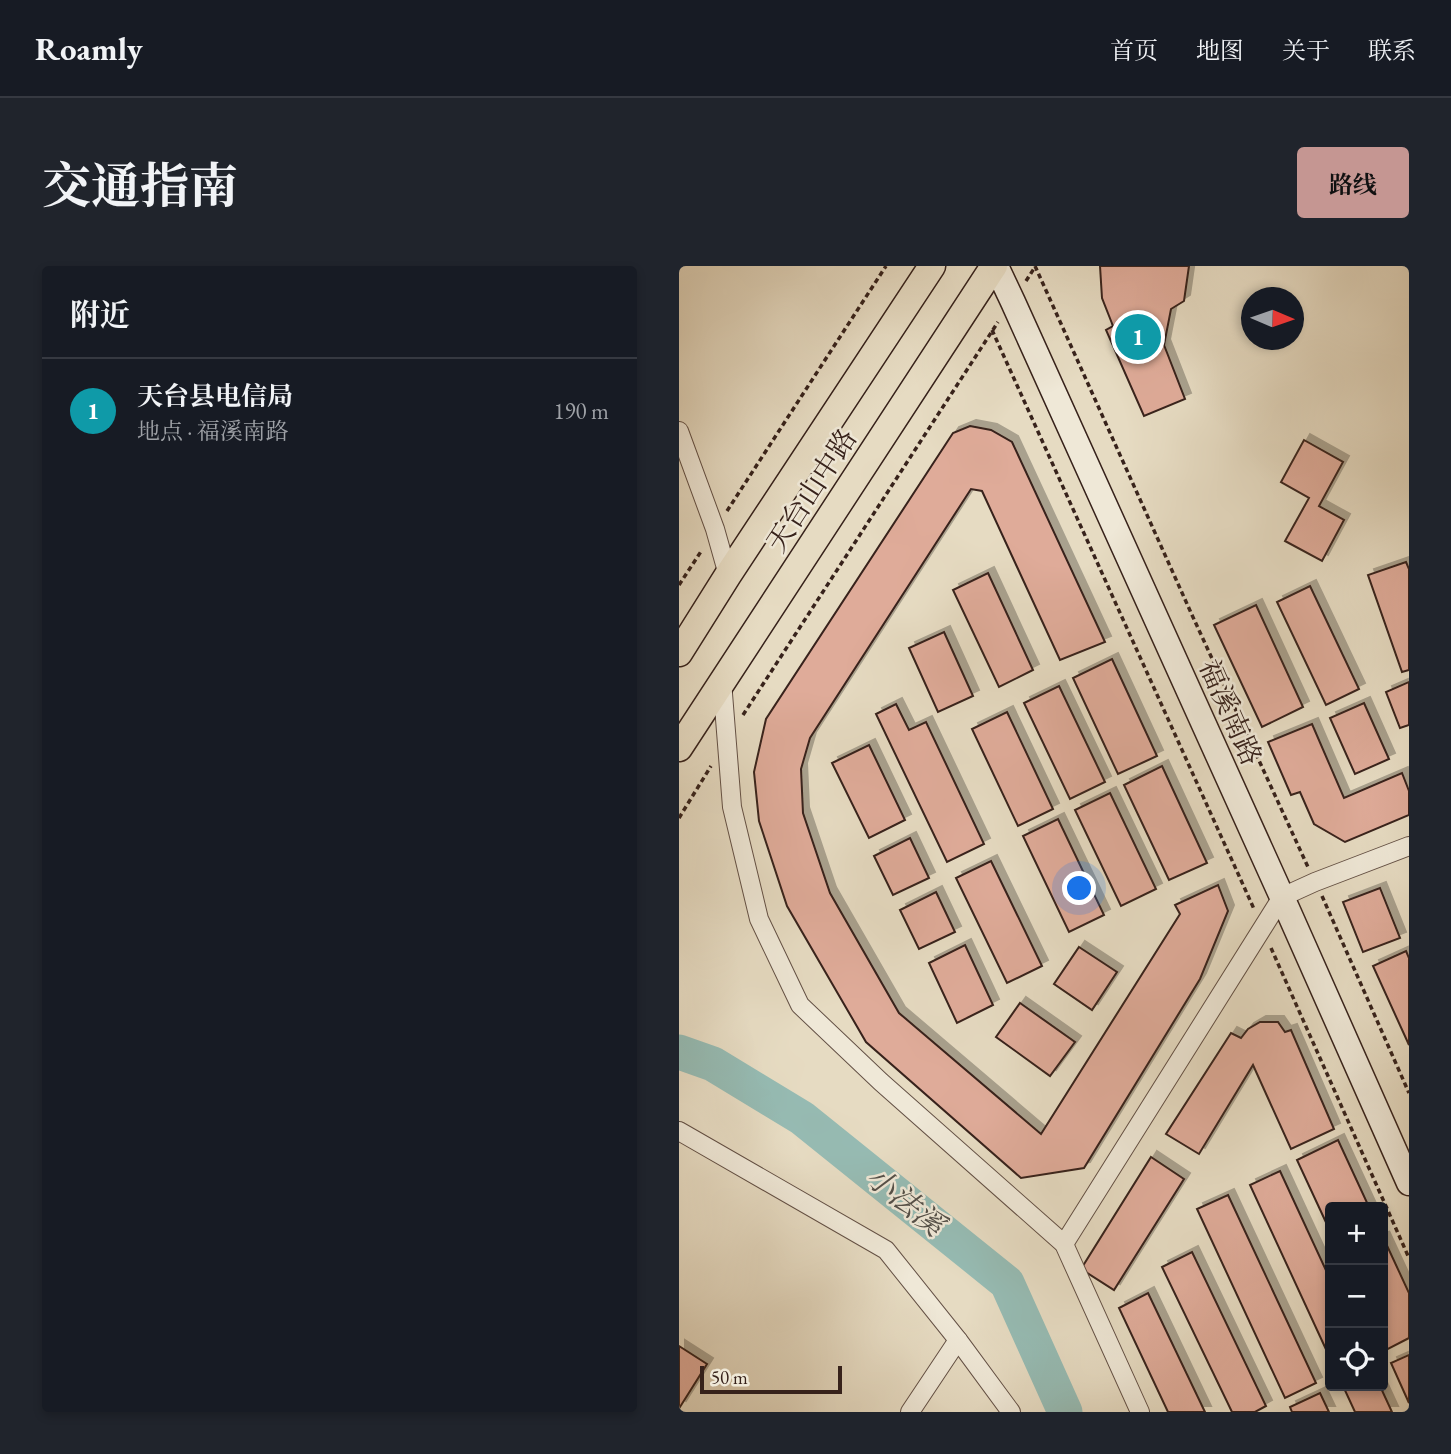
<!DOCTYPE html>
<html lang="zh">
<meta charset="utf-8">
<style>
:root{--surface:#171b24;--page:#20242c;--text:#f1f3f6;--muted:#9ea1a6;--line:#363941;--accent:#c59692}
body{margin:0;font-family:"EB Garamond","Noto Serif SC",serif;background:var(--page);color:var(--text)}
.controls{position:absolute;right:21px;bottom:21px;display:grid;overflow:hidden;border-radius:7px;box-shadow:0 4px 10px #0003}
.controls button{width:63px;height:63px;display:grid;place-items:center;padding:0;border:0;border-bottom:2px solid var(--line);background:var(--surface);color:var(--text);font:35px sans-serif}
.compass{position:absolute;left:562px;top:21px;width:63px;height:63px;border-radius:50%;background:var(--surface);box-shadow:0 4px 10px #0003;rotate:92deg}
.scale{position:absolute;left:21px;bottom:18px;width:142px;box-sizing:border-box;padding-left:7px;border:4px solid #37221b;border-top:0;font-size:19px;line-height:24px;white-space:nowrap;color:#37221b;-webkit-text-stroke:5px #efe8d7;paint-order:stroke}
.you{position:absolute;left:401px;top:623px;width:24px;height:24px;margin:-18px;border:5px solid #fff;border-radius:50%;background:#1a73e8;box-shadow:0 0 0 10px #1a73e833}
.badge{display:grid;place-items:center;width:46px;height:46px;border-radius:50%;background:var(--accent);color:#fff;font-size:23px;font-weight:700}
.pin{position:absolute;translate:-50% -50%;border:4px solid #fff;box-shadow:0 2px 7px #0006}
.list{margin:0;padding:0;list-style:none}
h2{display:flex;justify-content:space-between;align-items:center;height:91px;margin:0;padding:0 28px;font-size:30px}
h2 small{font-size:23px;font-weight:400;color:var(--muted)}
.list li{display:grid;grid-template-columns:46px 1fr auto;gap:21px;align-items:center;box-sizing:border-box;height:105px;padding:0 28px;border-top:2px solid var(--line)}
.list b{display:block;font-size:26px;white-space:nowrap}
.list p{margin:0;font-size:23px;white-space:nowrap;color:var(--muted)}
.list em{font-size:23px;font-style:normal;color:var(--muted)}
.icon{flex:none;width:38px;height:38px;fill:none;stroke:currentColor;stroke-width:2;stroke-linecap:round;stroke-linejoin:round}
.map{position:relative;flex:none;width:730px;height:1146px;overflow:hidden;border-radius:7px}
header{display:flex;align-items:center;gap:42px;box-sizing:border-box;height:98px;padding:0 35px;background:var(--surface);border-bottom:2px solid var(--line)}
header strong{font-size:33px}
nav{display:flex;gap:38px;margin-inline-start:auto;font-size:24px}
.intro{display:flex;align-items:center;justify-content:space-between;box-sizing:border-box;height:168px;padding:0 42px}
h1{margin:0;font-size:49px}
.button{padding:18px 32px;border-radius:7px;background:var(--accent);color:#111;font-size:24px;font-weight:700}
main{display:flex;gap:42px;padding:0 42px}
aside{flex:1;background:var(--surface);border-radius:7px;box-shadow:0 4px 10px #0003}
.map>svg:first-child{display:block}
</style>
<header>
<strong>Roamly</strong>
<nav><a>首页</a><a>地图</a><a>关于</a><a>联系</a></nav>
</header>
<div class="intro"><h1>交通指南</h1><a class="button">路线</a></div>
<main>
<aside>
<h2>附近<small></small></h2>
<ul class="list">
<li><span class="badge" style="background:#0f9aa8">1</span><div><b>天台县电信局</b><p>地点 · 福溪南路</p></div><em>190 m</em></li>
</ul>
</aside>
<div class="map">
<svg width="730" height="1146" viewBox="0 0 730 1146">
<defs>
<filter id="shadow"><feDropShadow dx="6" dy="-6" stdDeviation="0" flood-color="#0004"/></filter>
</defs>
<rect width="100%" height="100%" fill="#e6dbc2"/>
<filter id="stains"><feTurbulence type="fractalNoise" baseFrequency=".00286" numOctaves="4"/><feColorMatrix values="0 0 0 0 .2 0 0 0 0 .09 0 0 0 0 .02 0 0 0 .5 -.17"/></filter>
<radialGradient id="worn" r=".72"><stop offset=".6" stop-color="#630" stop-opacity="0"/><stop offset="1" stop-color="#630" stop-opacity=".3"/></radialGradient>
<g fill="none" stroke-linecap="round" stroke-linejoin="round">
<!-- river -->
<polyline stroke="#96bbb3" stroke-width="35" points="0,786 34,798 123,852 328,1017 386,1146"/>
</g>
<!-- building -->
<g fill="#dfab99" stroke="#37221b" stroke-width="2" filter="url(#shadow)">
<polygon points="421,0 510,0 505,35 492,43 485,79 506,133 465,150 427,64 434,60 423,32"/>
<polygon points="291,160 312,164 333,176 426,376 381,394 303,225 292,223 131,472 122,503 124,547 151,627 220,747 362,868 501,648 496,639 539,619 549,645 521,713 405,902 342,912 187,776 108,640 80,555 75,506 87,453 274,167"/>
<polygon points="625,174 664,196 640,240 665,254 643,295 606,275 630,232 602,216"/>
<polygon points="727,296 730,303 730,404 723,406 689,309"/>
<polygon points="309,307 354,404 320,421 274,324"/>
<polygon points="631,320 680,423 647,439 598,336"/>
<polygon points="577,339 624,441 583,461 535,359"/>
<polygon points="265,366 294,430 259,446 230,382"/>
<polygon points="433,393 478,490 439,508 394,412"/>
<polygon points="730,416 730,459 721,462 707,426"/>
<polygon points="380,420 426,516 391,533 345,437"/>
<polygon points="685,437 710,493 676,508 651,452"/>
<polygon points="217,438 230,464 247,456 305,578 268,596 197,448"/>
<polygon points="328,446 374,543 339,560 293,463"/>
<polygon points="633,458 665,532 723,507 730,525 730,549 666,576 635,558 621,526 612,529 589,476"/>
<polygon points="190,479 226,554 190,572 153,497"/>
<polygon points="483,500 528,597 490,614 445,519"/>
<polygon points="431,527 477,623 442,640 396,544"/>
<polygon points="379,553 425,649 390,666 344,570"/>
<polygon points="231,572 250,612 214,629 195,590"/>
<polygon points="312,595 363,700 328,717 277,612"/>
<polygon points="701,622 721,672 684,686 664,636"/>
<polygon points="257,626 276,666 240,683 221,644"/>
<polygon points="286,679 314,739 278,757 250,697"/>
<polygon points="400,681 438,706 413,744 375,718"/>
<polygon points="727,685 730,692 730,779 694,700"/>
<polygon points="341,737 396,776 371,810 317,771"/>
<polygon points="581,756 599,756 606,766 612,764 655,863 612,883 574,799 520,888 487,868 552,767 562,772 569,763"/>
<polygon points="659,874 690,941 651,941 651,965 618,894"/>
<polygon points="472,891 505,913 435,1024 402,1003"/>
<polygon points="601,905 651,1013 651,1092 571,919"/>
<polygon points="549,929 637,1117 606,1132 518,943"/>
<polygon points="704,971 730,1027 730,1072 707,1084 704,1078"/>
<polygon points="513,986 587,1140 576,1146 553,1146 483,1001"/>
<polygon points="469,1027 526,1146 489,1146 440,1042"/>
<polygon points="0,1080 28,1098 1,1141 0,1140"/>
<polygon points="730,1089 730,1137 712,1097"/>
<polygon points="664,1120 701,1120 713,1146 676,1146"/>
<polygon points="641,1127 650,1146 613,1146 611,1141"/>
</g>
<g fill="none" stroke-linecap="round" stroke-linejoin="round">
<!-- street casing -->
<g stroke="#635045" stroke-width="20">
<g id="street">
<polyline points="0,165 36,263 49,309"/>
<polyline points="43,415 53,541 80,653 121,739 202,816 385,978 461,1146"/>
<polyline points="0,865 207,984 279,1074 332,1146"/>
<polyline points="385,978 603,631 636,616 730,580"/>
<polyline points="231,1146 279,1074"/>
</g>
</g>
<!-- secondary casing -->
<g stroke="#37221b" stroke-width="27">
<polyline id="secondary" points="317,0 334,36 603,631 730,917"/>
</g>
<!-- primary casing -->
<g stroke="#37221b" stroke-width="29">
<g id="primary">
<polyline points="0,387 49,309 253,0"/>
<polyline points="0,482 315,0"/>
</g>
</g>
<!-- path -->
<g stroke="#37221b" stroke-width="3.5" stroke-dasharray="5 3.5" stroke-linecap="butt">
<polyline points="356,0 513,349 629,601"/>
<polyline points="347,15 356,1"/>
<polyline points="313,64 575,643"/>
<polyline points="48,245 207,0"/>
<polyline points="0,319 23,284"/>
<polyline points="64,449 319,56"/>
<polyline points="0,552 32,500"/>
<polyline points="643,630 730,827"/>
<polyline points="592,682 730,992"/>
</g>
<!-- street -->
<use href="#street" stroke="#efe8d7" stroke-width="18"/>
<!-- secondary -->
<use href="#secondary" stroke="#efe8d7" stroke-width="24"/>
<!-- primary -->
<use href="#primary" stroke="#e6dbc2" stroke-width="26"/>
</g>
<g text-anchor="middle" stroke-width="5" stroke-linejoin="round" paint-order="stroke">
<!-- street labels -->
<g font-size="28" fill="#37221b" stroke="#efe8d7">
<text transform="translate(132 224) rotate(-57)" y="10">天台山中路</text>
<text transform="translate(552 446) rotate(66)" y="10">福溪南路</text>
</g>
<!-- water labels -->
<g font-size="30" font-style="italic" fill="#545049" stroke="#efe8d7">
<text transform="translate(226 935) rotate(39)" y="10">小法溪</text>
</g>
</g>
<rect width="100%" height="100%" filter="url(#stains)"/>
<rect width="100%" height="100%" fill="url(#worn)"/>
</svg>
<div class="controls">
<button>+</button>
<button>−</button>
<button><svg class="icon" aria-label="locate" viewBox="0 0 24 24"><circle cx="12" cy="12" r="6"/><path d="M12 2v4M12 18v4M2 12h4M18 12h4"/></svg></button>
</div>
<svg class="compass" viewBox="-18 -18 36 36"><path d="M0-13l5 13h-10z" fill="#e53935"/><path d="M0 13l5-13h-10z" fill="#9ea1a6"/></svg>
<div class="scale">50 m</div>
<div class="you"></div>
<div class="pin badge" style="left:459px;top:71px;background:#0f9aa8">1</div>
</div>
</main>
